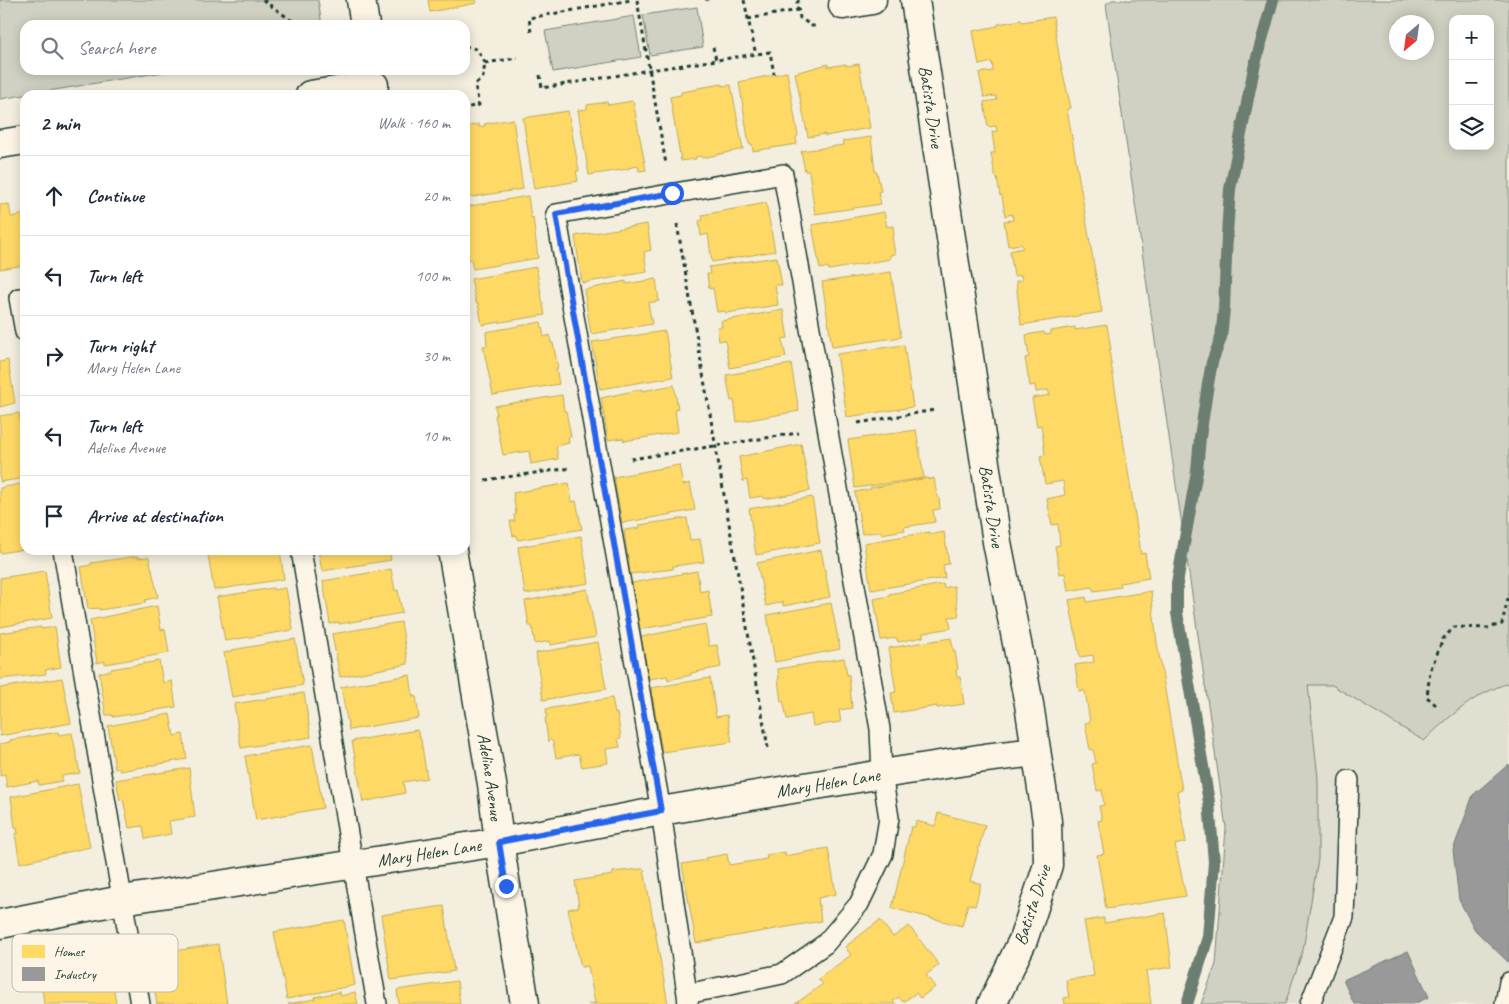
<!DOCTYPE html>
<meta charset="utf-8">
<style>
:root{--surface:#fff;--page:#f6f6f7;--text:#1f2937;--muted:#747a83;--line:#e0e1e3}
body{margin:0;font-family:Caveat,sans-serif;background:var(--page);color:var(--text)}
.controls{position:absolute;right:15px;top:15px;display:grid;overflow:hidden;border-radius:10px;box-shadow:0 2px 12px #0003}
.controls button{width:45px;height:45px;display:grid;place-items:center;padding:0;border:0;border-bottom:1px solid var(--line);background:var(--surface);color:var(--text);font:25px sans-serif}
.compass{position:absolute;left:1389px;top:15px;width:45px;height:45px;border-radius:50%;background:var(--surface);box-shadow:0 2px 12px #0003;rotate:209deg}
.stop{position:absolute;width:15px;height:15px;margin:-11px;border:4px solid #2563eb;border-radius:50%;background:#fff}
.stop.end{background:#2563eb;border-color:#fff;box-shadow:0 1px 5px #0008}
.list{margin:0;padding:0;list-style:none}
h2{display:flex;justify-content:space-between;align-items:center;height:65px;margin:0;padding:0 20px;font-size:21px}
h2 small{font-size:16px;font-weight:400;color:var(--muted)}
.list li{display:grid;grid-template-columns:32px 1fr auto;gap:15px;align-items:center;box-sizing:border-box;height:80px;padding:0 20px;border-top:1px solid var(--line)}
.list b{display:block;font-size:19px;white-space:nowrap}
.list p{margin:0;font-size:16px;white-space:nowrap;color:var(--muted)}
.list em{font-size:16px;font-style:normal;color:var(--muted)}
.icon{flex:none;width:28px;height:28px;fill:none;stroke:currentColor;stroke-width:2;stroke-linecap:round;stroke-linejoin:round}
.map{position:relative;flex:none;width:1509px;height:1004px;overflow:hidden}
.search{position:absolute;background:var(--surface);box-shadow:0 2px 12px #0003;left:20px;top:20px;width:450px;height:55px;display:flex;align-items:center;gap:12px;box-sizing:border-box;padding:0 18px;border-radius:15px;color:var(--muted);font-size:19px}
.panel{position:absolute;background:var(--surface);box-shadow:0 2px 12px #0003;left:20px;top:90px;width:450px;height:465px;border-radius:15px}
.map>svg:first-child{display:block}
</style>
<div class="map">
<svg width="1509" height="1004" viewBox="0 0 1509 1004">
<rect width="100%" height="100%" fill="#f3eede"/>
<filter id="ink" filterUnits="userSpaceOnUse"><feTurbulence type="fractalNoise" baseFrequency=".02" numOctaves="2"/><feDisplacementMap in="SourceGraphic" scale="10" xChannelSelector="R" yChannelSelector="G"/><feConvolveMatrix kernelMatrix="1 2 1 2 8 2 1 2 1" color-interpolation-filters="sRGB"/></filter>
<g filter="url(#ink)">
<!-- built -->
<polygon fill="#e1dfd0" points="1509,683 1509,1004 1285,1004 1303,950 1318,778 1308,685 1332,685 1424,740 1448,717 1493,688"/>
<!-- green -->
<g fill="#d0d1c2" stroke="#78877b" fill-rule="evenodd">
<polygon points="0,0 318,0 322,25 25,25 25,70 175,70 0,99"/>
<path d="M1112,0h397v683c-33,10 -61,34 -85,58l-92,-56h-24l10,93v81l-15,91 -18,54h-84l15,-40 10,-136 -120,-824zM1453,19h37v127h-37zM1426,22v30h-30v-30z"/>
<polygon points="697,7 703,47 650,55 643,15"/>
<polygon points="634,16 641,57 553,72 545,31"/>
</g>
<!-- homes -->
<g fill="#ffd966" stroke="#bcaa57">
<polygon points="428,0 476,0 477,3 430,12"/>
<polygon points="1053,17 1060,61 1071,108 1067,109 1102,312 1021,325 1016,281 1022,280 1021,275 1014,276 1010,251 1023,248 1021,244 1008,246 1004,221 1013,220 1012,214 1005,216 1002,195 1000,196 997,177 995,176 991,153 995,153 992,132 997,131 996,126 988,127 984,102 997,100 996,96 984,97 979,73 993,71 992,62 979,65 973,31 998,26 998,24 1021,20 1022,22"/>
<polygon points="828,64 828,67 846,64 846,66 859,64 870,128 825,136 825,134 808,137 795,73"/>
<polygon points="787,72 798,136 796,137 797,144 753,151 752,144 749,144 739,82"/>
<polygon points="722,84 722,86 731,85 743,149 702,158 701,156 695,157 696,159 681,161 670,97 681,95 681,92 698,89 698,88"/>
<polygon points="633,101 646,170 639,171 638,166 628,168 628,169 589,175 578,110 587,109 587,105 607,102 608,105"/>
<polygon points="568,111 579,171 576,171 578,181 534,189 523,118"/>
<polygon points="513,119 523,189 465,198 465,127 479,124 479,127 485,126 484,124"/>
<polygon points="871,137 875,172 877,172 881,191 878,192 881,204 815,214 809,171 805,171 801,151 844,145 843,141"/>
<polygon points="528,196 531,218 533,217 538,258 473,269 471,259 468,260 465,242 465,238 468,237 465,207"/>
<polygon points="766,203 775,251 712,262 708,234 701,236 699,221 703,220 702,215"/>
<polygon points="9,204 11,217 25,214 25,265 0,269 0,205"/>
<polygon points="884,212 887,227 893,226 894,236 892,236 895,254 890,255 890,259 829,270 828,267 820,269 812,225"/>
<polygon points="647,224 651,250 644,252 647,272 582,283 575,236"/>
<polygon points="777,257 782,285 775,285 778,305 726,313 725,311 717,312 713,288 709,289 707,274 710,274 709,267"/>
<polygon points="536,267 545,315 482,325 478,303 476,303 471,279"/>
<polygon points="891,272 901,337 832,347 822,282"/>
<polygon points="656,279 659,301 648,303 652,324 591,334 584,290 626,281 626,284"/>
<polygon points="783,310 788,338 782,339 786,357 730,368 725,340 719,341 717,327 722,327 721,321"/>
<polygon points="541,322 544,337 550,335 551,343 553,343 558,368 556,368 559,384 493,395 483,346 487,346 486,332"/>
<polygon points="1107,325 1111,350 1109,350 1137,528 1141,554 1145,553 1149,578 1120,583 1121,587 1094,591 1092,587 1068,591 1065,573 1060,574 1055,546 1060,545 1058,524 1052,525 1047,499 1065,495 1063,481 1045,484 1040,456 1045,455 1043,438 1041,425 1037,426 1032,398 1050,395 1048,390 1036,392 1035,385 1030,386 1025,358 1029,357 1026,335 1044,332 1045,335 1051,334 1051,331 1075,327 1075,330"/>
<polygon points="665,331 673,377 600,389 592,342"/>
<polygon points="904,345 913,407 847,417 837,354"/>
<polygon points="8,360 15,403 0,407 0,362"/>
<polygon points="791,364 799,411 737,422 734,400 731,401 726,375"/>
<polygon points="674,385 678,409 675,409 678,432 624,441 623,438 608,440 601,398 642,389 642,391"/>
<polygon points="562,395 564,411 566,411 571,437 568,437 569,443 556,446 558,459 531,464 529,451 503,455 495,415 497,415 495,406"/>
<polygon points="19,413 25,456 25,478 0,482 0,416"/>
<polygon points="916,430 924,478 855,488 848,440"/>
<polygon points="801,444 810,491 764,499 763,496 750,498 747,480 743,481 739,457"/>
<polygon points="679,465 683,485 690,483 695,510 622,523 614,477"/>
<polygon points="928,478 928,480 934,478 937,497 939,497 940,509 933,510 935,522 904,527 905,530 881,534 881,531 862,534 855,492 871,489 870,488"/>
<polygon points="25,483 25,549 0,553 0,488"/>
<polygon points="569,483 572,502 576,501 582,529 518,540 517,535 513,536 510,521 515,521 514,515 516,514 513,493"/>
<polygon points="812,497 820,543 756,555 749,509"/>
<polygon points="687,518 690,540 700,539 704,562 673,566 673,569 630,574 624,530 640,528 639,525"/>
<polygon points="929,532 929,535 944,532 949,564 943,565 945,578 871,590 864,543"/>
<polygon points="581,536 589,583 525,594 518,547"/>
<polygon points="207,550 280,550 284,579 214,590"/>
<polygon points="318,550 389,550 391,560 322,571"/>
<polygon points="821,550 830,597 783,606 783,602 766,606 757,563"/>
<polygon points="138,556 138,558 149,557 158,597 145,600 145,603 99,610 99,608 88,609 81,567 91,565 91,563"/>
<polygon points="391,569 395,591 398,590 402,613 339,624 339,622 330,624 323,581"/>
<polygon points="45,571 52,618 0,627 0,578"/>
<polygon points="697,571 700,592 708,590 712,617 640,629 632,583"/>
<polygon points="943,584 944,588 954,586 959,616 949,617 951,628 923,633 923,637 898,642 897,638 881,640 874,599 890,596 889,594"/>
<polygon points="273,588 273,590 286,588 293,630 225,641 217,597"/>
<polygon points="587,589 596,637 550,645 550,641 535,644 532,626 529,626 525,601"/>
<polygon points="1151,591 1157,643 1182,790 1177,792 1186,842 1175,845 1186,896 1106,909 1097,855 1104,854 1098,821 1102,820 1099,806 1104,805 1102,790 1097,791 1092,764 1096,763 1093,749 1090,750 1085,723 1090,722 1085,691 1079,691 1075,665 1094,662 1093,655 1080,657 1069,600 1086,597 1087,602"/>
<polygon points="831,603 840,649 775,662 767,615"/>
<polygon points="157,606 161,630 165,629 169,653 105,664 105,661 97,663 90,620"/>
<polygon points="401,622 408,664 340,677 332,634"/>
<polygon points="705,624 709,646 717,645 721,667 691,673 691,675 668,680 667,676 649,679 641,637"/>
<polygon points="41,627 41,629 55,627 61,667 45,670 46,674 0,679 0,633"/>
<polygon points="951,638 954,652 955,651 958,669 956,670 957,677 960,677 964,704 937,708 937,706 894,713 891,693 896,692 889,648"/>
<polygon points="295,639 303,685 232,697 224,653 232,651 232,650"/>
<polygon points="598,642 606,689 543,700 536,653"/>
<polygon points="844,658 847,675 849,675 852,708 839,710 841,722 813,726 811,714 787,719 784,704 783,701 781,702 778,679 779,679 778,669"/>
<polygon points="159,661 163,683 172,681 176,707 113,717 113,715 106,715 99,673 112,670 111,669"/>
<polygon points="410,675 413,697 416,696 419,718 349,730 341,687"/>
<polygon points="62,678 71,723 0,736 0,688"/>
<polygon points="710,678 716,717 727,715 732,742 662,752 651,688"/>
<polygon points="304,693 311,737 241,748 234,704"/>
<polygon points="612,698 615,714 617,713 621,738 618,739 620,747 606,749 608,763 582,767 579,754 556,758 553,742 551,740 548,741 545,718 547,717 546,709"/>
<polygon points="170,714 174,736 183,734 187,759 120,771 119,768 115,769 108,726"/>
<polygon points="417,730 421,740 427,778 403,782 405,793 363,802 352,741"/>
<polygon points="58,732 59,735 72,733 80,773 62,776 62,781 39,785 38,781 7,787 5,774 0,776 0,744 10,742 10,740"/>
<polygon points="312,745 323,808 256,820 245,756"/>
<polygon points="189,768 195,817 169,821 171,834 145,839 143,826 129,828 123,799 120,800 116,780"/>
<polygon points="78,784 90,847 20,863 15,834 18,834 17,827 15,828 11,797"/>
<polygon points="938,813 985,825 970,881 981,884 975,906 968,904 962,926 892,908 911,827 915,827 916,821 935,826"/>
<polygon points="828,848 836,894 818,898 821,921 696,943 682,864 706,860 705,858 727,854 729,865 767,859 766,855 785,852 785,856"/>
<polygon points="639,869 644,869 668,1004 588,1004 595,1003 588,966 581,967 568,909 579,907 575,881 613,875 613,872"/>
<polygon points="444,906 454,971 391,980 381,915"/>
<polygon points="1165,913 1172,967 1146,971 1151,1004 1065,1004 1064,998 1069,997 1066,980 1094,976 1084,921 1104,918 1104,923"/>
<polygon points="344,920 355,985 287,999 274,932"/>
<polygon points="880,920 893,937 909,926 939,965 926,975 935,987 920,998 916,993 903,1002 899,997 893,1001 896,1004 795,1004 823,984 818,979 851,955 845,947"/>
<polygon points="218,944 227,1004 157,1004 149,955"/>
<polygon points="110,963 116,1004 44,1004 40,973"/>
<polygon points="457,981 460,1004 399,1004 397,990"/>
<polygon points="339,992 341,996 355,992 358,1004 288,1004 315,999 315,997"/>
</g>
<!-- industry -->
<g fill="#999" stroke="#747d7b">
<polygon points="1509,764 1509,963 1475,930 1459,900 1453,850 1473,795"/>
<polygon points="1408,951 1429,997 1414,1004 1354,1004 1343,980"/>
</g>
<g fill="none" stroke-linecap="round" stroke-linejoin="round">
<!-- stream -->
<polyline stroke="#6c7d72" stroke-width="12" points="1187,1004 1208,937 1214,862 1209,802 1177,613 1177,583 1197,471 1200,437 1208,384 1212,362 1221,338 1224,309 1227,234 1230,189 1254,68 1273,0"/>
<!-- lane casing -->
<g stroke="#1f3d34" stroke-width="22">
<g id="lane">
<polyline points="25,298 19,298 25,332"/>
<polyline points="63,550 140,1004"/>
<polyline points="301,550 353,864 377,1004"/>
<polyline points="687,994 782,974 825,944 859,904 883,854 889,818 882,774 880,729 783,174 556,214 661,811 687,994 688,1004"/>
<polyline points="1310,1004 1344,917 1349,780"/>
<polyline points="1505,1004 1509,982"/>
</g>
</g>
<!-- street casing -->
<g stroke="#1f3d34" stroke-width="31">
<g id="street">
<polyline points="361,0 365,25"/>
<path id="s1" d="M915,0l82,542 32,162 18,117 1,44 -25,75 -31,64"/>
<polyline points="843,5 872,0"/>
<polyline points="310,95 374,85"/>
<polyline points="0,144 25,140"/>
<path id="s2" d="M452,550l40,234 7,58 26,162"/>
<path id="s3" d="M0,924l122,-24 377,-58 162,-31 221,-37 103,-16 51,-6"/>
</g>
</g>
<!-- path -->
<g stroke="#1f3d34" stroke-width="3" stroke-dasharray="4 4" stroke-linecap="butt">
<polyline points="263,0 298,25"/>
<polyline points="637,0 666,164"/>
<polyline points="707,0 707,1"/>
<polyline points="744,0 756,55"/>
<polyline points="799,0 797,3 800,18 812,26 816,26"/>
<polyline points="748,19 798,10"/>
<polyline points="455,25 459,25"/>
<polyline points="531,32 529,18 631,0"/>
<polyline points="465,46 476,49 482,57 485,63 483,77 475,85 479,105 465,108"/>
<polyline points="713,47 716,60"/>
<polyline points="485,63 517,58"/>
<polyline points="540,75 542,88 650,70 770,52 774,74"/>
<polyline points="677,224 768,748"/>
<polyline points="858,423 935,410"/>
<polyline points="631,459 798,433"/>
<polyline points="485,480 571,468"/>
<polyline points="1436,705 1427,697 1430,671 1443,639 1454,627 1487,628 1502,624 1509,594"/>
</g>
<!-- lane -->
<use href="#lane" stroke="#fcf5e5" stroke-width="19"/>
<!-- street -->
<use href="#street" stroke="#fcf5e5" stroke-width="28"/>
</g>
</g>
<g fill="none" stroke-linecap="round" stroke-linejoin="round" filter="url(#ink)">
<!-- route -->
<polyline stroke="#2563eb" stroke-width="6" points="506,886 499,842 661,811 556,214 672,193"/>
</g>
<g text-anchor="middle" stroke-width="5" stroke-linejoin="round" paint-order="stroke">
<!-- street labels -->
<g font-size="18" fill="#1f3d34" stroke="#fcf5e5">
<text dy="6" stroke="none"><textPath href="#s1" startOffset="108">Batista Drive</textPath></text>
<text dy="6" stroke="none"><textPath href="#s1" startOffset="512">Batista Drive</textPath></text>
<text dy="6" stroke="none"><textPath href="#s2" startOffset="230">Adeline Avenue</textPath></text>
<text dy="6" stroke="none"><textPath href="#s3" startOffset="840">Mary Helen Lane</textPath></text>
<text dy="6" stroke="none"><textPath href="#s3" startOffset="435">Mary Helen Lane</textPath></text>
<text transform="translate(1032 905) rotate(-72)" y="6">Batista Drive</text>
</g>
</g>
<!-- legend -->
<rect x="12" y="934" width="166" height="58" rx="8" fill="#fcf5e5" stroke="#babeb0" stroke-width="1"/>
<rect x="22" y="945" width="23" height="13" fill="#ffd966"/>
<rect x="22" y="967" width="23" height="14" fill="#999"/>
<g font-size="14" fill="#1f3d34">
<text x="54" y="956">Homes</text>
<text x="54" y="979">Industry</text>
</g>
</svg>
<div class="controls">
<button>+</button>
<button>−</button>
<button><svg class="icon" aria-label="layers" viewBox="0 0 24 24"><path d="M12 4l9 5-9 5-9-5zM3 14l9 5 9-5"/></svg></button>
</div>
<svg class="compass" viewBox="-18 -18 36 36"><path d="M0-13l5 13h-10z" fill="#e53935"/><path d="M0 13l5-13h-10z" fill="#747a83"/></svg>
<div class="stop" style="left:672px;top:193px"></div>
<div class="stop end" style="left:506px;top:886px"></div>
<div class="search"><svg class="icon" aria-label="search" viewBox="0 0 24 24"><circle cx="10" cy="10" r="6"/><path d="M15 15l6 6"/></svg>Search here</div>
<section class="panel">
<h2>2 min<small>Walk · 160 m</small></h2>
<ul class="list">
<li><svg class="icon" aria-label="ahead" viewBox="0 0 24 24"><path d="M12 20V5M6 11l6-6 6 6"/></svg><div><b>Continue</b></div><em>20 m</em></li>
<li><svg class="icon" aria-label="left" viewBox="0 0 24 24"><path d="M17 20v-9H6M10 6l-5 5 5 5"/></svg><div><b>Turn left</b></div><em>100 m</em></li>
<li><svg class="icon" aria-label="right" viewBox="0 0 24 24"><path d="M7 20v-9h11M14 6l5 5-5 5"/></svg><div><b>Turn right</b><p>Mary Helen Lane</p></div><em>30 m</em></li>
<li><svg class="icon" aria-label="left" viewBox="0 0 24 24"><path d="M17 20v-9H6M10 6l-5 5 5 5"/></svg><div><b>Turn left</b><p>Adeline Avenue</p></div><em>10 m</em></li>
<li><svg class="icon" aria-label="arrive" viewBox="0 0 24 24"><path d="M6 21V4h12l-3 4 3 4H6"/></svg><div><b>Arrive at destination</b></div></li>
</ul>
</section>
</div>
